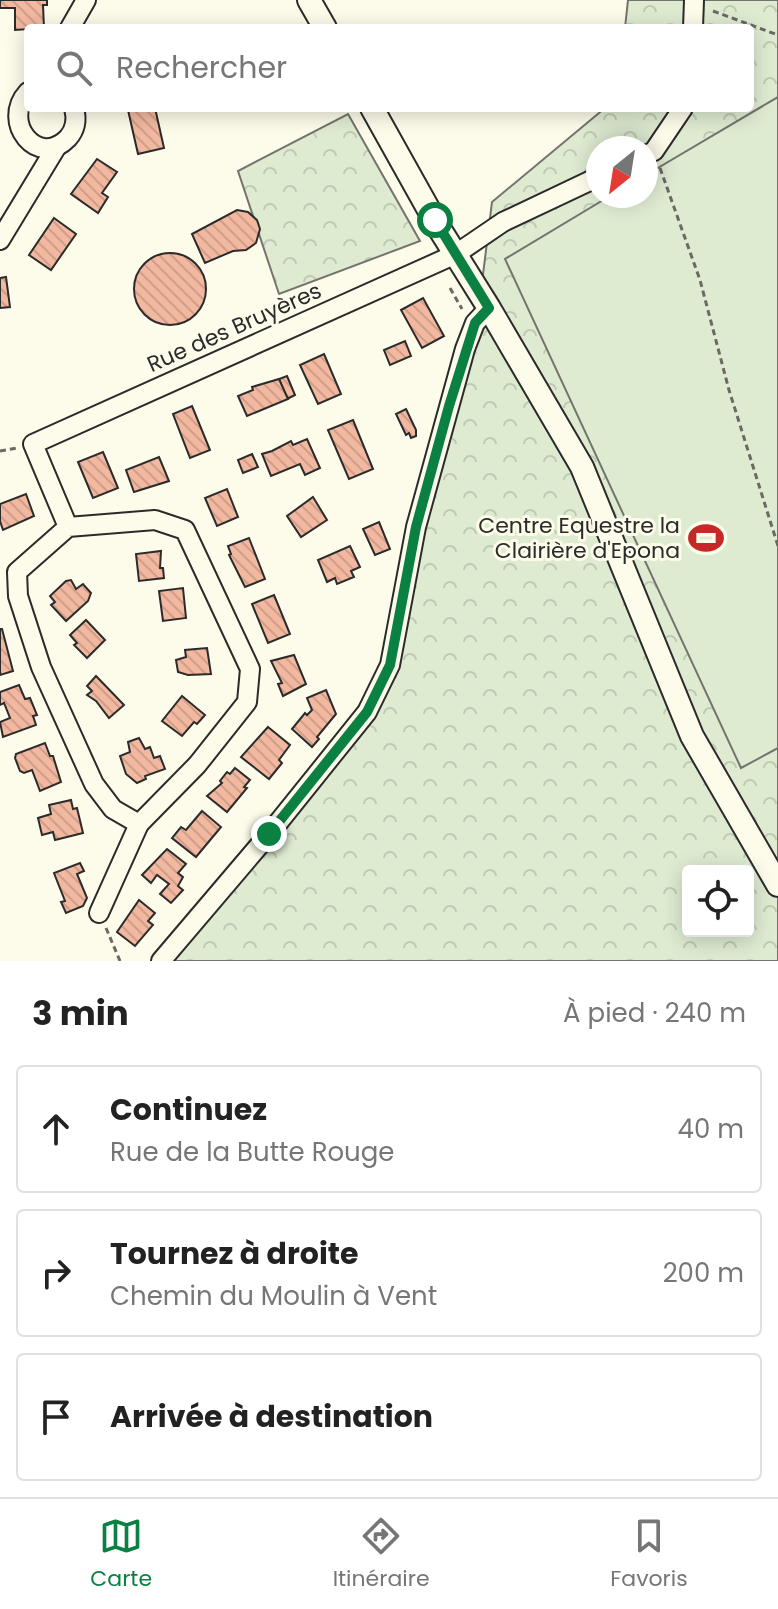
<!DOCTYPE html>
<html lang="fr">
<meta charset="utf-8">
<style>
:root{--surface:#fff;--page:#f2f2f2;--text:#222;--muted:#767676;--line:#e0e0e0;--accent:#0b8043}
body{margin:0;font-family:Poppins,sans-serif;background:var(--page);color:var(--text)}
.controls{position:absolute;right:24px;bottom:24px;display:grid;overflow:hidden;border-radius:8px;box-shadow:0 4px 20px #0003}
.controls button{width:72px;height:72px;display:grid;place-items:center;padding:0;border:0;border-bottom:2px solid var(--line);background:var(--surface);color:var(--text);font:40px sans-serif}
.compass{position:absolute;left:586px;top:136px;width:72px;height:72px;border-radius:50%;background:var(--surface);box-shadow:0 4px 20px #0003;rotate:210deg}
.stop{position:absolute;width:24px;height:24px;margin:-18px;border:6px solid #0b8043;border-radius:50%;background:#fff}
.stop.end{background:#0b8043;border-color:#fff;box-shadow:0 2px 8px #0008}
.list{margin:0;padding:0;list-style:none}
h2{display:flex;justify-content:space-between;align-items:center;height:104px;margin:0;padding:0 32px;font-size:34px}
h2 small{font-size:26px;font-weight:400;color:var(--muted)}
.list li{display:grid;grid-template-columns:52px 1fr auto;gap:24px;align-items:center;box-sizing:border-box;height:128px;margin:0 16px 16px;padding:0 16px;border:2px solid var(--line);border-radius:8px}
.list b{display:block;font-size:30px;white-space:nowrap}
.list p{margin:0;font-size:26px;white-space:nowrap;color:var(--muted)}
.list em{font-size:26px;font-style:normal;color:var(--muted)}
.icon{flex:none;width:44px;height:44px;fill:none;stroke:currentColor;stroke-width:2;stroke-linecap:round;stroke-linejoin:round}
.map{position:relative;flex:none;width:778px;height:961px;overflow:hidden}
.search{position:absolute;background:var(--surface);box-shadow:0 4px 20px #0003;left:24px;right:24px;top:24px;height:88px;display:flex;align-items:center;gap:20px;box-sizing:border-box;padding:0 28px;border-radius:8px;color:var(--muted);font-size:30px}
.sheet{height:536px;background:var(--surface)}
nav{display:flex;justify-content:space-around;align-items:center;box-sizing:border-box;height:112px;border-top:2px solid var(--line);background:var(--surface);font-size:22px;color:var(--muted)}
nav a{display:grid;justify-items:center;gap:4px}
nav .on{color:var(--accent)}
.map>svg:first-child{display:block}
</style>
<div class="map">
<svg width="778" height="961" viewBox="0 0 778 961">
<defs>
<pattern id="forest-crowns" width="20" height="18" patternUnits="userSpaceOnUse" patternTransform="scale(2)"><rect width="20" height="18" fill="#deebd1"/><path d="M2 6a3 3 0 1 1 6 0M12 15a3 3 0 1 1 6 0" fill="none" stroke="#bfcab4"/></pattern>
<pattern id="building-back-hatch" width="6" height="6" patternUnits="userSpaceOnUse" patternTransform="scale(2)"><rect width="6" height="6" fill="#f2b8a0"/><path d="M-1 5l2 2M0 0l6 6M5-1l2 2" fill="none" stroke="#d09e8a"/></pattern>
</defs>
<rect width="100%" height="100%" fill="#fdfbea"/>
<!-- forest -->
<g fill="url(#forest-crowns)" stroke="#74746e" stroke-width="2" fill-rule="evenodd">
<path d="M628,0h150v961h-607l220,-278 34,-162 48,-166 19,-153 113,-94h145v-80h-125zM598,148h48v48h-48zM688,871h60v60h-60z"/>
<polygon points="348,114 420,241 279,294 238,171"/>
</g>
<!-- pitch -->
<polygon fill="#deebd1" stroke="#74746e" stroke-width="2" points="778,97 778,748 741,768 505,259 610,196 646,196 646,175"/>
<!-- building -->
<g fill="url(#building-back-hatch)" stroke="#2b2b2b" stroke-width="2">
<polygon points="0,0 47,0 47,5 43,5 44,28 15,30 15,8 0,8"/>
<polygon points="138,108 155,108 164,148 138,154 128,110"/>
<polygon points="97,159 117,172 102,193 108,197 98,213 71,194"/>
<polygon points="237,210 248,212 257,220 260,229 256,243 246,250 233,251 205,263 192,234"/>
<polygon points="54,218 76,234 51,270 29,255"/>
<circle cx="170" cy="289" r="36"/>
<polygon points="6,277 10,307 0,308 0,278"/>
<polygon points="423,298 444,336 422,348 401,310"/>
<polygon points="405,341 411,356 390,365 384,350"/>
<polygon points="324,354 341,394 318,404 300,365"/>
<polygon points="287,376 295,395 287,399 279,379"/>
<polygon points="279,379 288,399 247,416 238,396 253,390 252,387"/>
<polygon points="192,406 210,450 190,458 173,414"/>
<polygon points="406,409 416,430 416,436 411,438 409,433 406,435 396,414"/>
<polygon points="353,420 373,469 349,479 328,430"/>
<polygon points="307,439 320,468 305,475 300,464 271,476 262,454 272,451 291,441 293,445"/>
<polygon points="103,452 118,488 93,498 78,462"/>
<polygon points="252,454 258,467 243,473 238,460"/>
<polygon points="159,457 169,481 134,492 126,470"/>
<polygon points="227,489 238,517 217,526 205,498"/>
<polygon points="26,494 34,516 3,530 0,521 0,504"/>
<polygon points="313,497 327,520 301,537 287,516"/>
<polygon points="379,522 390,549 375,555 363,529"/>
<polygon points="249,538 265,579 245,587 229,555 231,554 228,546"/>
<polygon points="350,546 360,567 351,571 354,577 337,584 335,578 327,582 318,560"/>
<polygon points="161,551 160,568 163,568 164,578 139,581 136,554"/>
<polygon points="71,580 76,589 83,584 91,593 88,601 66,621 51,605 55,602 50,596 66,581"/>
<polygon points="183,588 186,618 163,621 159,591"/>
<polygon points="274,595 290,634 268,643 252,604"/>
<polygon points="86,620 105,640 87,658 74,645 77,643 70,635"/>
<polygon points="0,629 2,629 13,671 0,675"/>
<polygon points="207,648 211,674 188,675 178,672 176,660 186,657 185,650"/>
<polygon points="294,655 306,684 283,696 278,684 282,683 271,661"/>
<polygon points="96,676 124,705 109,718 96,701 87,695 92,691 87,686"/>
<polygon points="19,685 25,699 30,698 37,715 33,716 36,725 3,737 0,722 10,718 4,703 0,705 0,692"/>
<polygon points="326,690 336,714 317,737 319,739 312,747 292,729 305,713 307,715 312,710 307,698"/>
<polygon points="182,696 205,715 197,724 194,722 182,736 162,721"/>
<polygon points="268,727 290,745 279,760 282,763 269,779 241,757"/>
<polygon points="139,738 145,749 150,747 154,758 160,756 165,769 145,776 146,779 137,783 126,774 120,756 130,752 128,742"/>
<polygon points="45,743 50,756 53,756 61,782 40,791 32,770 24,773 20,771 15,758 16,754"/>
<polygon points="235,768 250,780 244,787 247,788 227,812 207,796 222,783 220,781 227,772 230,774"/>
<polygon points="71,800 73,809 77,808 83,833 55,840 53,832 42,835 38,818 51,814 49,805"/>
<polygon points="202,811 221,827 196,857 172,838 181,827 186,830"/>
<polygon points="167,849 186,864 178,873 183,877 178,886 183,890 171,903 160,894 169,884 157,875 151,883 142,875"/>
<polygon points="80,863 84,871 77,874 87,898 83,906 66,913 61,902 65,901 54,873"/>
<polygon points="139,900 155,913 148,921 153,925 135,946 117,932"/>
</g>
<g fill="none" stroke-linecap="round" stroke-linejoin="round">
<!-- minor casing -->
<g stroke="#2b2b2b" stroke-width="22">
<g id="minor">
<polyline points="70,28 86,0"/>
<polyline points="693,28 694,0"/>
<path d="M28,92c-28,30 10,77 40,46 8,-9 9,-19 6,-30"/>
<polyline points="646,155 654,151 683,108"/>
<polyline points="0,240 57,146"/>
<polyline points="68,527 17,572 18,596 41,667 94,784 113,809 139,824 197,765 247,702 250,669 185,530 155,520 68,527 33,444 456,254 503,222 598,177"/>
<polyline points="99,913 139,824"/>
<polyline points="161,961 269,834 367,712 390,665 416,527 465,349 475,323 489,308"/>
</g>
</g>
<!-- tertiary casing -->
<g stroke="#2b2b2b" stroke-width="26">
<g id="tertiary">
<polyline points="309,0 325,28"/>
<polyline points="372,108 439,228 489,308 582,467 692,736 778,885"/>
</g>
</g>
<!-- path -->
<g stroke="#6a6964" stroke-width="3" stroke-dasharray="6 4" stroke-linecap="butt">
<polyline points="713,11 778,35"/>
<polyline points="660,168 700,280 729,390 778,546"/>
<polyline points="450,288 462,309"/>
<polyline points="0,451 17,448"/>
<polyline points="106,928 120,961"/>
</g>
<!-- minor -->
<use href="#minor" stroke="#fdfbea" stroke-width="18"/>
<!-- tertiary -->
<use href="#tertiary" stroke="#fdfbea" stroke-width="22"/>
</g>
<g fill="none" stroke-linecap="round" stroke-linejoin="round">
<!-- route -->
<polyline stroke="#0b8043" stroke-width="10" points="269,834 367,712 390,665 416,527 449,406 475,323 489,308 435,220"/>
</g>
<!-- icons -->
<defs>
<g id="stadium-bare" transform="scale(2.76)"><path d="M0-5a6.5 5 0 1 0 0 10a6.5 5 0 1 0 0-10ZM-3.5-1.8h7v3.6h-7Z" fill="#c62828" stroke="#fdfbea" stroke-width="2.5" paint-order="stroke"/></g>
</defs>
<g fill-rule="evenodd">
<use href="#stadium-bare" x="706" y="538"/>
</g>
<g text-anchor="middle" stroke-width="6" stroke-linejoin="round" paint-order="stroke">
<!-- street labels -->
<g font-size="22" fill="#2b2b2b" stroke="#fdfbea">
<text transform="translate(234 327) rotate(-24)" y="8">Rue des Bruyères</text>
</g>
<!-- poi labels -->
<g font-size="22" fill="#2b2b2b" stroke="#fdfbea" text-anchor="end">
<text x="680" y="533">Centre Equestre la<tspan x="680" dy="25">Clairière d'Epona</tspan></text>
</g>
</g>
</svg>
<div class="controls">
<button><svg class="icon" aria-label="locate" viewBox="0 0 24 24"><circle cx="12" cy="12" r="6"/><path d="M12 2v4M12 18v4M2 12h4M18 12h4"/></svg></button>
</div>
<svg class="compass" viewBox="-18 -18 36 36"><path d="M0-13l5 13h-10z" fill="#e53935"/><path d="M0 13l5-13h-10z" fill="#767676"/></svg>
<div class="stop" style="left:435px;top:220px"></div>
<div class="stop end" style="left:269px;top:834px"></div>
<div class="search"><svg class="icon" aria-label="search" viewBox="0 0 24 24"><circle cx="10" cy="10" r="6"/><path d="M15 15l6 6"/></svg>Rechercher</div>
</div>
<section class="sheet">
<h2>3 min<small>À pied · 240 m</small></h2>
<ul class="list">
<li><svg class="icon" aria-label="ahead" viewBox="0 0 24 24"><path d="M12 20V5M6 11l6-6 6 6"/></svg><div><b>Continuez</b><p>Rue de la Butte Rouge</p></div><em>40 m</em></li>
<li><svg class="icon" aria-label="right" viewBox="0 0 24 24"><path d="M7 20v-9h11M14 6l5 5-5 5"/></svg><div><b>Tournez à droite</b><p>Chemin du Moulin à Vent</p></div><em>200 m</em></li>
<li><svg class="icon" aria-label="arrive" viewBox="0 0 24 24"><path d="M6 21V4h12l-3 4 3 4H6"/></svg><div><b>Arrivée à destination</b></div></li>
</ul>
</section>
<nav>
<a class="on"><svg class="icon" aria-label="map" viewBox="0 0 24 24"><path d="M3 6l6-2 6 2 6-2v14l-6 2-6-2-6 2zM9 4v14M15 6v14"/></svg>Carte</a>
<a><svg class="icon" aria-label="directions" viewBox="0 0 24 24"><path d="M12 3l9 9-9 9-9-9zM9 14v-3h6M13 9l2 2-2 2"/></svg>Itinéraire</a>
<a><svg class="icon" aria-label="saved" viewBox="0 0 24 24"><path d="M7 4h10v16l-5-4-5 4z"/></svg>Favoris</a>
</nav>
